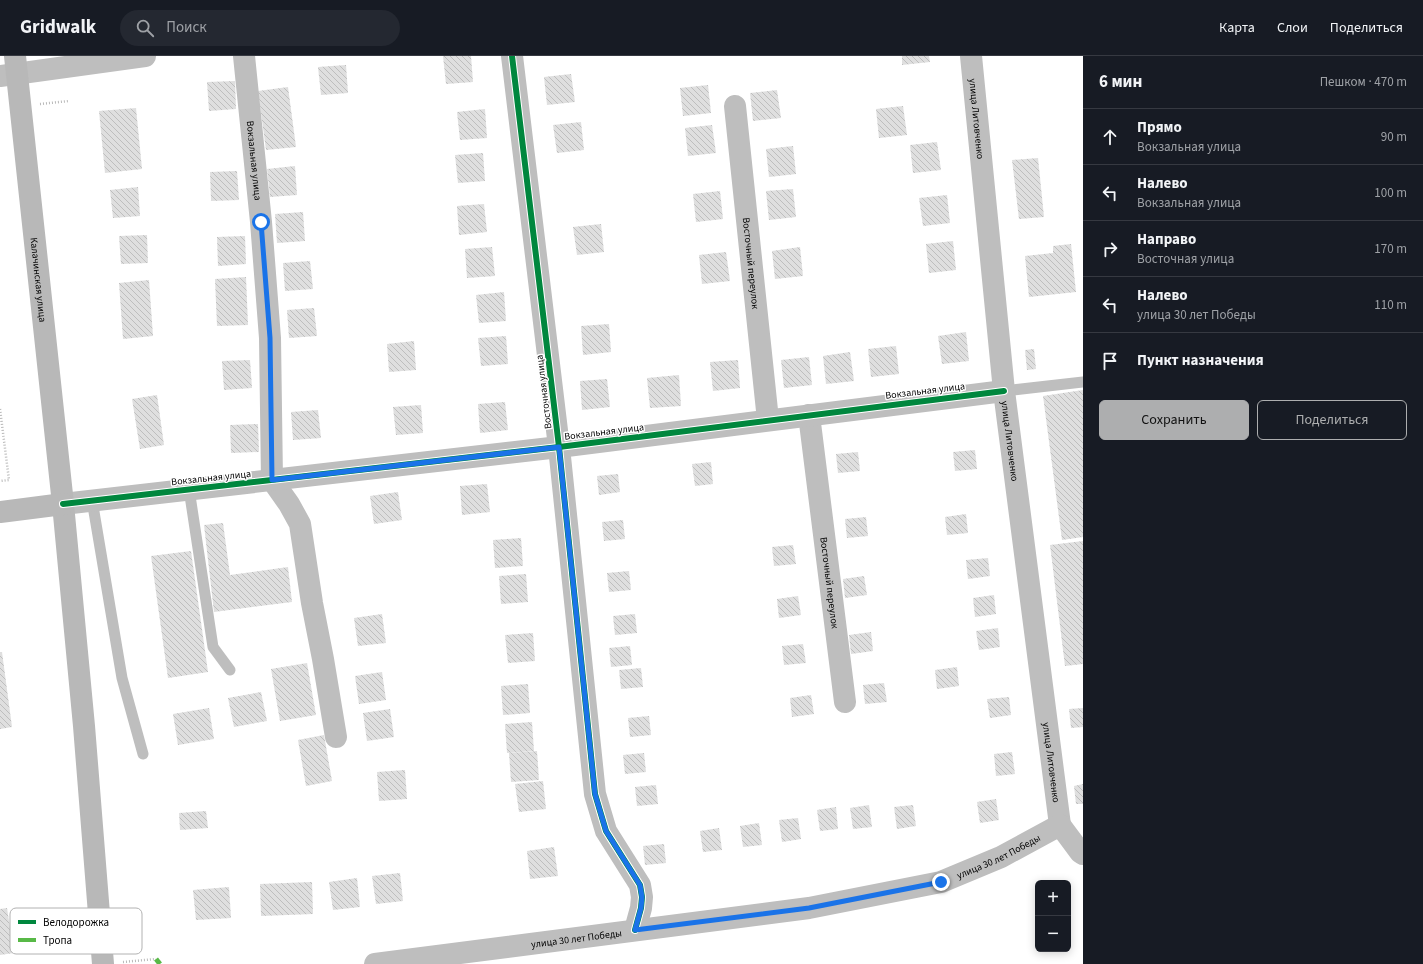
<!DOCTYPE html>
<html lang="ru">
<meta charset="utf-8">
<style>
:root{--surface:#171b24;--page:#242831;--text:#f1f3f6;--muted:#9ea1a6;--line:#363941;--accent:#adaeaf}
body{margin:0;font-family:"Source Sans 3",sans-serif;background:var(--page);color:var(--text)}
.controls{position:absolute;right:12px;bottom:12px;display:grid;overflow:hidden;border-radius:6px;box-shadow:0 2px 10px #0003}
.controls button{width:36px;height:36px;display:grid;place-items:center;padding:0;border:0;border-bottom:1px solid var(--line);background:var(--surface);color:var(--text);font:20px sans-serif}
.stop{position:absolute;width:12px;height:12px;margin:-9px;border:3px solid #1a73e8;border-radius:50%;background:#fff}
.stop.end{background:#1a73e8;border-color:#fff;box-shadow:0 1px 4px #0008}
.list{margin:0;padding:0;list-style:none}
h2{display:flex;justify-content:space-between;align-items:center;height:52px;margin:0;padding:0 16px;font-size:17px}
h2 small{font-size:13px;font-weight:400;color:var(--muted)}
.list li{display:grid;grid-template-columns:26px 1fr auto;gap:12px;align-items:center;box-sizing:border-box;height:56px;padding:0 16px;border-top:1px solid var(--line)}
.list b{display:block;font-size:15px;white-space:nowrap}
.list p{margin:0;font-size:13px;white-space:nowrap;color:var(--muted)}
.list em{font-size:13px;font-style:normal;color:var(--muted)}
.actions{display:flex;gap:8px;padding:12px 16px}
.actions a{flex:1;padding:9px 0;border:1px solid var(--accent);border-radius:6px;text-align:center;font-size:14px;color:var(--accent)}
.actions .main{background:var(--accent);color:#111}
.icon{flex:none;width:22px;height:22px;fill:none;stroke:currentColor;stroke-width:2;stroke-linecap:round;stroke-linejoin:round}
.map{position:relative;flex:none;width:1083px;height:908px;overflow:hidden}
header{display:flex;align-items:center;gap:24px;box-sizing:border-box;height:56px;padding:0 20px;background:var(--surface);border-bottom:1px solid var(--line)}
header strong{font-size:19px}
nav{display:flex;gap:22px;margin-inline-start:auto;font-size:14px}
.search{width:280px;height:36px;background:var(--page);display:flex;align-items:center;gap:10px;box-sizing:border-box;padding:0 14px;border-radius:22px;color:var(--muted);font-size:15px}
main{display:flex}
aside{flex:1;background:var(--surface)}
.map>svg:first-child{display:block}
</style>
<header>
<strong>Gridwalk</strong>
<div class="search"><svg class="icon" aria-label="search" viewBox="0 0 24 24"><circle cx="10" cy="10" r="6"/><path d="M15 15l6 6"/></svg>Поиск</div>
<nav><a>Карта</a><a>Слои</a><a>Поделиться</a></nav>
</header>
<main>
<div class="map">
<svg width="1083" height="908" viewBox="0 0 1083 908">
<defs>
<pattern id="building-back-hatch" width="6" height="6" patternUnits="userSpaceOnUse"><rect width="6" height="6" fill="#dfdfdf"/><path d="M-1 5l2 2M0 0l6 6M5-1l2 2" fill="none" stroke="#bebebe"/></pattern>
</defs>
<rect width="100%" height="100%" fill="#fff"/>
<!-- building -->
<g fill="url(#building-back-hatch)">
<polygon points="443,0 471,0 473,26 446,28"/>
<polygon points="902,0 929,0 930,6 902,9"/>
<polygon points="346,9 348,37 321,39 318,11"/>
<polygon points="571,18 575,46 547,49 544,21"/>
<polygon points="235,25 236,53 209,55 207,26"/>
<polygon points="708,29 711,57 683,60 680,32"/>
<polygon points="288,31 296,91 266,94 258,35"/>
<polygon points="777,34 781,62 753,65 750,37"/>
<polygon points="903,50 907,79 879,82 876,53"/>
<polygon points="136,52 142,113 105,117 99,55"/>
<polygon points="485,53 487,82 460,84 457,56"/>
<polygon points="581,66 584,94 557,97 553,69"/>
<polygon points="712,69 716,97 688,100 685,72"/>
<polygon points="937,86 941,114 913,117 910,89"/>
<polygon points="793,90 796,118 769,121 766,93"/>
<polygon points="483,97 485,125 458,127 455,99"/>
<polygon points="1038,102 1044,161 1019,163 1012,104"/>
<polygon points="295,110 297,139 270,141 267,113"/>
<polygon points="237,115 239,144 211,145 210,116"/>
<polygon points="138,131 140,160 113,162 110,134"/>
<polygon points="793,133 796,161 769,164 766,135"/>
<polygon points="720,135 723,163 696,166 693,138"/>
<polygon points="947,139 950,167 923,170 919,142"/>
<polygon points="484,148 487,176 459,179 457,150"/>
<polygon points="303,156 305,185 277,187 275,158"/>
<polygon points="601,168 604,196 577,199 573,171"/>
<polygon points="147,179 148,207 121,208 119,180"/>
<polygon points="245,180 246,208 218,210 217,181"/>
<polygon points="953,185 956,214 929,217 926,188"/>
<polygon points="1071,188 1076,236 1029,241 1025,200 1053,197 1053,190"/>
<polygon points="492,191 495,220 467,222 465,193"/>
<polygon points="800,191 803,220 775,223 772,195"/>
<polygon points="726,196 730,225 702,228 699,199"/>
<polygon points="310,205 313,233 285,235 283,207"/>
<polygon points="246,221 248,269 217,270 215,223"/>
<polygon points="149,224 153,280 123,283 119,227"/>
<polygon points="504,236 506,265 479,267 476,239"/>
<polygon points="314,252 317,280 289,282 287,254"/>
<polygon points="609,268 611,296 583,299 581,270"/>
<polygon points="966,276 969,305 942,308 938,280"/>
<polygon points="506,280 508,308 481,310 478,282"/>
<polygon points="414,285 416,314 389,316 387,288"/>
<polygon points="896,290 899,318 871,321 868,293"/>
<polygon points="1034,293 1036,313 1027,314 1025,294"/>
<polygon points="850,296 854,325 826,328 823,300"/>
<polygon points="809,301 812,329 784,332 781,304"/>
<polygon points="250,304 252,332 224,334 222,305"/>
<polygon points="738,304 740,332 713,335 710,306"/>
<polygon points="679,319 681,350 650,352 647,322"/>
<polygon points="607,323 610,351 582,354 580,325"/>
<polygon points="1083,334 1083,481 1062,484 1043,340"/>
<polygon points="157,339 164,389 140,393 132,343"/>
<polygon points="505,346 508,374 480,377 478,348"/>
<polygon points="421,349 423,377 396,379 393,351"/>
<polygon points="318,354 321,382 293,384 291,356"/>
<polygon points="258,368 259,396 231,397 230,369"/>
<polygon points="975,394 977,413 955,415 953,396"/>
<polygon points="858,396 860,415 838,417 836,398"/>
<polygon points="711,406 713,428 695,430 692,408"/>
<polygon points="618,418 620,436 599,439 597,420"/>
<polygon points="487,428 490,456 462,459 460,430"/>
<polygon points="398,436 402,464 374,468 370,440"/>
<polygon points="966,458 968,477 947,479 945,461"/>
<polygon points="866,461 868,480 847,482 845,463"/>
<polygon points="623,464 625,483 604,485 602,466"/>
<polygon points="223,467 230,519 288,511 292,546 214,556 204,469"/>
<polygon points="521,482 523,510 495,512 493,484"/>
<polygon points="1083,485 1083,608 1065,610 1050,489"/>
<polygon points="793,489 796,508 774,510 772,491"/>
<polygon points="191,495 208,616 168,622 151,500"/>
<polygon points="988,502 990,520 968,523 966,504"/>
<polygon points="629,515 631,534 609,536 607,517"/>
<polygon points="526,518 528,546 501,548 499,520"/>
<polygon points="864,520 867,539 845,542 843,523"/>
<polygon points="994,539 996,558 975,561 973,542"/>
<polygon points="798,540 801,559 779,562 777,543"/>
<polygon points="382,558 386,587 358,590 354,562"/>
<polygon points="635,558 637,577 615,579 613,560"/>
<polygon points="998,572 1000,591 979,594 976,575"/>
<polygon points="871,576 873,595 851,598 849,579"/>
<polygon points="533,577 535,605 508,607 505,579"/>
<polygon points="803,588 806,607 784,609 782,590"/>
<polygon points="630,590 632,609 611,611 609,592"/>
<polygon points="0,596 2,596 12,671 0,673"/>
<polygon points="307,607 316,659 280,665 271,613"/>
<polygon points="957,611 959,630 937,633 935,614"/>
<polygon points="641,612 643,631 621,633 619,614"/>
<polygon points="382,616 386,644 359,648 355,620"/>
<polygon points="884,627 887,646 865,648 863,629"/>
<polygon points="528,628 530,657 503,659 501,630"/>
<polygon points="261,636 267,665 234,671 228,642"/>
<polygon points="811,639 814,658 792,661 790,642"/>
<polygon points="1009,641 1011,659 990,662 987,643"/>
<polygon points="209,652 214,683 178,689 173,658"/>
<polygon points="1083,652 1083,671 1071,672 1069,653"/>
<polygon points="390,653 394,681 367,685 363,657"/>
<polygon points="649,660 651,679 630,681 628,662"/>
<polygon points="532,666 534,695 507,697 505,668"/>
<polygon points="324,679 332,725 306,730 298,684"/>
<polygon points="537,695 539,724 511,726 509,697"/>
<polygon points="1012,696 1015,718 996,720 994,698"/>
<polygon points="644,697 646,716 625,718 623,699"/>
<polygon points="405,714 407,743 379,745 377,716"/>
<polygon points="543,725 546,753 519,756 515,728"/>
<polygon points="1083,728 1083,748 1076,748 1074,730"/>
<polygon points="656,729 658,748 637,750 635,731"/>
<polygon points="996,743 999,764 980,767 977,746"/>
<polygon points="869,749 872,771 853,773 850,752"/>
<polygon points="913,749 916,770 897,773 894,751"/>
<polygon points="836,751 838,773 820,775 817,754"/>
<polygon points="206,755 208,772 180,774 179,757"/>
<polygon points="798,762 801,783 782,786 779,764"/>
<polygon points="759,767 762,789 743,791 740,770"/>
<polygon points="719,772 722,794 703,796 700,775"/>
<polygon points="664,788 666,807 645,809 643,790"/>
<polygon points="554,791 558,820 530,823 527,795"/>
<polygon points="400,817 403,845 376,848 372,820"/>
<polygon points="357,822 360,851 333,854 329,826"/>
<polygon points="312,826 313,858 261,860 260,828"/>
<polygon points="229,831 231,862 196,864 193,834"/>
<polygon points="7,852 14,897 0,899 0,853"/>
</g>
<g fill="none" stroke-linecap="round" stroke-linejoin="round">
<!-- path -->
<g stroke="#b9b9b9" stroke-width="2.5" stroke-dasharray="1 2" stroke-linecap="butt">
<polyline points="40,48 69,45"/>
<polyline points="0,353 9,424 0,425"/>
<polyline points="123,906 156,903"/>
</g>
<!-- lane -->
<g stroke="#bebebe" stroke-width="11">
<polyline points="1004,335 1083,326"/>
<polyline points="189,433 213,591 230,614"/>
<polyline points="92,444 122,622 143,698"/>
</g>
<!-- street -->
<g stroke="#bebebe" stroke-width="22">
<path id="s1" d="M244,0l17,166 9,116 2,142 17,24 11,20 12,79 11,56 13,78"/>
<polyline points="512,0 559,391 595,738 606,775 640,829 642,841 641,852 635,874"/>
<path id="s2" d="M971,0l33,335 56,434"/>
<polyline points="0,20 145,0"/>
<path id="s3" d="M735,50l33,314"/>
<path id="s4" d="M809,359l36,287"/>
<polyline points="63,448 559,391 1004,335"/>
<path id="s5" d="M375,908l434,-56 132,-26 60,-25 59,-32 20,27 3,2"/>
</g>
<!-- secondary -->
<g stroke="#b8b8b8" stroke-width="22">
<path id="s6" d="M15,0l48,448 21,222 19,238"/>
<polyline points="0,456 63,448"/>
</g>
<!-- quiet -->
<polyline stroke="#58b947" stroke-width="5" stroke-dasharray="10 5" stroke-linecap="butt" points="156,903 160,908"/>
<!-- cycleway casing -->
<g stroke="#fff" stroke-width="8">
<g id="cycleway">
<polyline points="512,0 559,391 595,738 606,775 640,829 642,841 641,852 635,874"/>
<polyline points="63,448 559,391 1004,335"/>
</g>
</g>
<!-- cycleway -->
<use href="#cycleway" stroke="#00873e" stroke-width="6"/>
</g>
<g fill="none" stroke-linecap="round" stroke-linejoin="round">
<!-- route -->
<polyline stroke="#1a73e8" stroke-width="5" points="261,166 270,282 272,424 559,391 595,738 606,775 640,829 642,841 641,852 635,874 809,852 941,826"/>
</g>
<g text-anchor="middle" stroke-width="3" stroke-linejoin="round" paint-order="stroke">
<!-- street labels -->
<g font-size="10" fill="#000" stroke="#fff">
<text dy="4" stroke="none"><textPath href="#s2" startOffset="63">улица Литовченко</textPath></text>
<text dy="4" stroke="none"><textPath href="#s1" startOffset="105">Вокзальная улица</textPath></text>
<text dy="4" stroke="none"><textPath href="#s3" startOffset="158">Восточный переулок</textPath></text>
<text dy="4" stroke="none"><textPath href="#s6" startOffset="225">Калачинская улица</textPath></text>
<text transform="translate(925 334) rotate(-7)" y="4">Вокзальная улица</text>
<text transform="translate(543 336) rotate(-97)" y="4">Восточная улица</text>
<text transform="translate(604 375) rotate(-7)" y="4">Вокзальная улица</text>
<text dy="4" stroke="none"><textPath href="#s2" startOffset="387">улица Литовченко</textPath></text>
<text transform="translate(211 421) rotate(-6)" y="4">Вокзальная улица</text>
<text dy="4" stroke="none"><textPath href="#s4" startOffset="169">Восточный переулок</textPath></text>
<text dy="4" stroke="none"><textPath href="#s2" startOffset="711">улица Литовченко</textPath></text>
<text dy="4" stroke="none"><textPath href="#s5" startOffset="635">улица 30 лет Победы</textPath></text>
<text dy="4" stroke="none"><textPath href="#s5" startOffset="203">улица 30 лет Победы</textPath></text>
</g>
</g>
<!-- legend -->
<rect x="10" y="852" width="132" height="46" rx="6" fill="#fff" stroke="#b2b2b2" stroke-width="1"/>
<rect x="18" y="864" width="18" height="4" fill="#00873e"/>
<rect x="18" y="882" width="18" height="4" fill="#58b947"/>
<g font-size="11" fill="#000">
<text x="43" y="870">Велодорожка</text>
<text x="43" y="888">Тропа</text>
</g>
</svg>
<div class="controls">
<button>+</button>
<button>−</button>
</div>
<div class="stop" style="left:261px;top:166px"></div>
<div class="stop end" style="left:941px;top:826px"></div>
</div>
<aside>
<h2>6 мин<small>Пешком · 470 m</small></h2>
<ul class="list">
<li><svg class="icon" aria-label="ahead" viewBox="0 0 24 24"><path d="M12 20V5M6 11l6-6 6 6"/></svg><div><b>Прямо</b><p>Вокзальная улица</p></div><em>90 m</em></li>
<li><svg class="icon" aria-label="left" viewBox="0 0 24 24"><path d="M17 20v-9H6M10 6l-5 5 5 5"/></svg><div><b>Налево</b><p>Вокзальная улица</p></div><em>100 m</em></li>
<li><svg class="icon" aria-label="right" viewBox="0 0 24 24"><path d="M7 20v-9h11M14 6l5 5-5 5"/></svg><div><b>Направо</b><p>Восточная улица</p></div><em>170 m</em></li>
<li><svg class="icon" aria-label="left" viewBox="0 0 24 24"><path d="M17 20v-9H6M10 6l-5 5 5 5"/></svg><div><b>Налево</b><p>улица 30 лет Победы</p></div><em>110 m</em></li>
<li><svg class="icon" aria-label="arrive" viewBox="0 0 24 24"><path d="M6 21V4h12l-3 4 3 4H6"/></svg><div><b>Пункт назначения</b></div></li>
</ul>
<div class="actions"><a class="main">Сохранить</a><a>Поделиться</a></div>
</aside>
</main>
